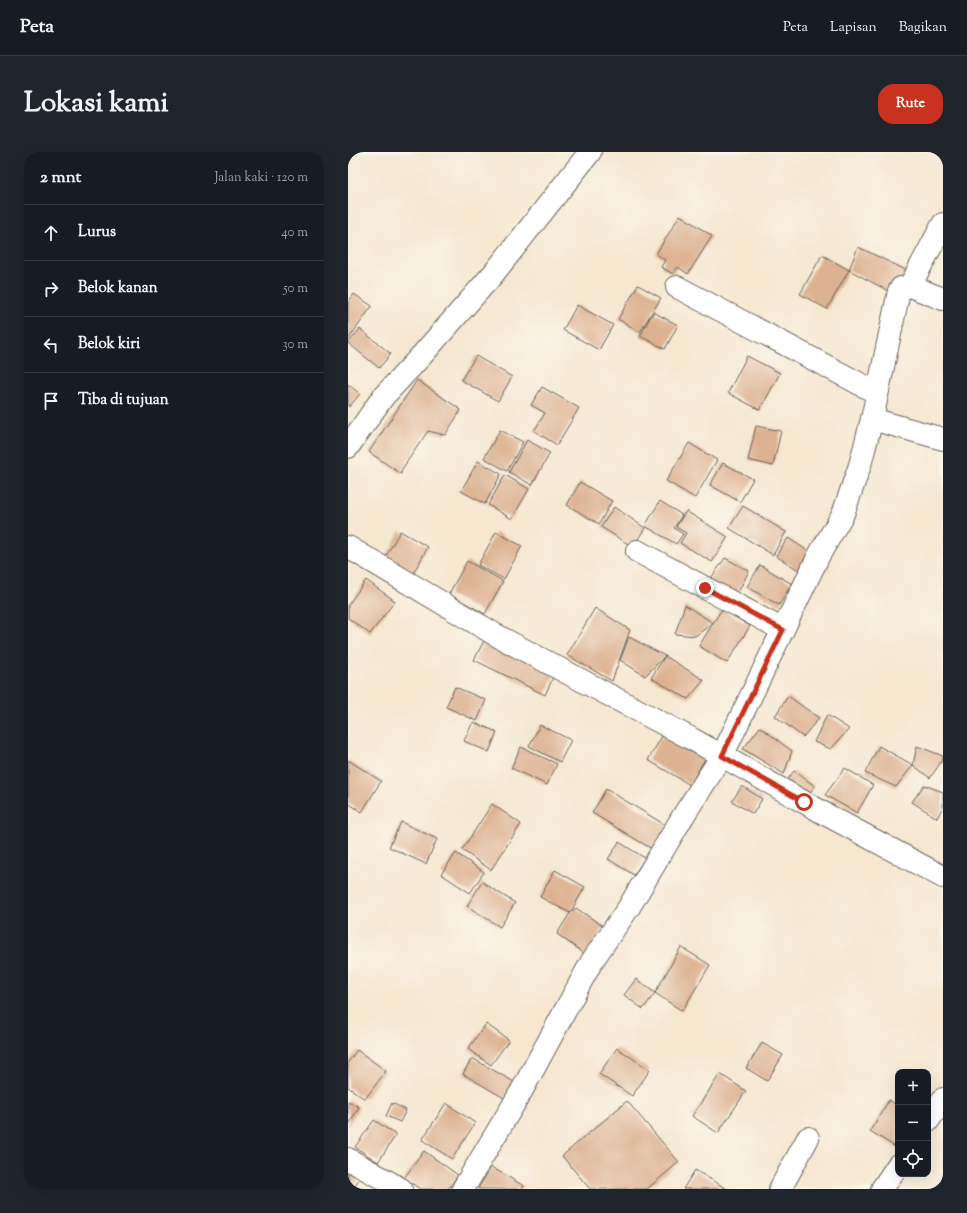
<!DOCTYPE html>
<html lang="id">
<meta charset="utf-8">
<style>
:root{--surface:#171b24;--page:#20242c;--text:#f1f3f6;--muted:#9ea1a6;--line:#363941;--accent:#c8321e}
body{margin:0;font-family:"Sorts Mill Goudy",serif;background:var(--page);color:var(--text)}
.controls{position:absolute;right:12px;bottom:12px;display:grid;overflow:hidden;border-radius:8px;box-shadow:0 4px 16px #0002}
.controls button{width:36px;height:36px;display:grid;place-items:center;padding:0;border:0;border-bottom:1px solid var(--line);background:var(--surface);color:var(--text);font:20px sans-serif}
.stop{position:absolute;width:12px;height:12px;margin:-9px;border:3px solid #c8321e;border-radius:50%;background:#fff}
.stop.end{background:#c8321e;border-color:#fff;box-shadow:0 1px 4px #0008}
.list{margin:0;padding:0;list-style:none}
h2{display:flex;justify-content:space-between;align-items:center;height:52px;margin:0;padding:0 16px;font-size:17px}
h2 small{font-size:13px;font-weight:400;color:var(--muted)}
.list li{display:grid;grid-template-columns:26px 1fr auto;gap:12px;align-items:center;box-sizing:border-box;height:56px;padding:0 16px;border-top:1px solid var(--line)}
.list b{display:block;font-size:15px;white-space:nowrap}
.list em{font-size:13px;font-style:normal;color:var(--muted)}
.icon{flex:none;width:22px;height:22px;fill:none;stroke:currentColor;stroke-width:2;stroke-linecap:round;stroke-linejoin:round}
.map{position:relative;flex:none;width:595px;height:1037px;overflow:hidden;border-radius:16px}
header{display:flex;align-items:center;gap:24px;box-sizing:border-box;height:56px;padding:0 20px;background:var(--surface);border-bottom:1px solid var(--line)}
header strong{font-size:19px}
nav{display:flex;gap:22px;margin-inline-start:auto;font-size:14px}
.intro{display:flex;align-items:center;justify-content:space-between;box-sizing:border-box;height:96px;padding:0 24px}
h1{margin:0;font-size:28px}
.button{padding:10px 18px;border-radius:16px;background:var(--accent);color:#fff;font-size:14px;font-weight:700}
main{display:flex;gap:24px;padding:0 24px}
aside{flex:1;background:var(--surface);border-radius:16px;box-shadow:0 4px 16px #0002}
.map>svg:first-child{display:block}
</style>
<header>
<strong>Peta</strong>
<nav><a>Peta</a><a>Lapisan</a><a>Bagikan</a></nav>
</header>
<div class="intro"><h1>Lokasi kami</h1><a class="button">Rute</a></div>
<main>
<aside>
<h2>2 mnt<small>Jalan kaki · 120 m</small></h2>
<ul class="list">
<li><svg class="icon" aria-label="ahead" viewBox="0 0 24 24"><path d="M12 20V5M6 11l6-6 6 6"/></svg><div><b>Lurus</b></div><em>40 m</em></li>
<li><svg class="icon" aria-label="right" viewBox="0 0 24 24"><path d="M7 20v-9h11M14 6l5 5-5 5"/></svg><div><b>Belok kanan</b></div><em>50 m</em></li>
<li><svg class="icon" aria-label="left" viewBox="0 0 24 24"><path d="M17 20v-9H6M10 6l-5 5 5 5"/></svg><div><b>Belok kiri</b></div><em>30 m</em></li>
<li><svg class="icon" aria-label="arrive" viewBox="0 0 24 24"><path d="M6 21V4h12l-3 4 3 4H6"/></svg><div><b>Tiba di tujuan</b></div></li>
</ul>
</aside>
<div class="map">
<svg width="595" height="1037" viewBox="0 0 595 1037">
<rect width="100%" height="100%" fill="#fbf7ec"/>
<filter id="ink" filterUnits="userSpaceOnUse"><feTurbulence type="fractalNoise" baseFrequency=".025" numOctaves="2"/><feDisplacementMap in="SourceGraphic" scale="8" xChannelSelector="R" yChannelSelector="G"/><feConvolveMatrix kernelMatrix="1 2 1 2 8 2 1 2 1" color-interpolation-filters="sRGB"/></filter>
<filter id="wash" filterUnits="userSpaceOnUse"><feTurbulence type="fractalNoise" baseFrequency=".012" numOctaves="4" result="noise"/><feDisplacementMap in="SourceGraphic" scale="16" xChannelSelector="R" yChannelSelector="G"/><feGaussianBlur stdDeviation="0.9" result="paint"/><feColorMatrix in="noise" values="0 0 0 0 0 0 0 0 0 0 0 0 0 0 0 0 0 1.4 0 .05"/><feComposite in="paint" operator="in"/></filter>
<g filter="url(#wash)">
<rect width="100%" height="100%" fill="#f5e7d0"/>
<g id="blocks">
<!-- building -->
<g fill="#ddb292">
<polygon points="332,63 364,84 340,122 330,115 325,122 313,115 317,108 308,102"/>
<polygon points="510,95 560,119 548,143 501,118"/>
<polygon points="474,103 501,118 479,157 452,142"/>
<polygon points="290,133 313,146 292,180 270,167"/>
<polygon points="6,142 24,154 0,188 0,151"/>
<polygon points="229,153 265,173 251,198 215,178"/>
<polygon points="305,160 330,173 317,197 292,184"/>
<polygon points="12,177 43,202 31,216 0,191"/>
<polygon points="128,204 164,225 150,249 113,228"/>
<polygon points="399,204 432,221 412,258 380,241"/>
<polygon points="69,228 113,258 97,283 80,279 54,317 53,322 21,300"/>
<polygon points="0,232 12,242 1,255 0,254"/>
<polygon points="194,235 231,256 209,293 186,279 197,261 183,253"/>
<polygon points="408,274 433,279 425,314 400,308"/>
<polygon points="152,278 175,290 159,319 136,306"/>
<polygon points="179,288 202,301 184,333 161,320"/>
<polygon points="341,291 369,308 347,346 318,329"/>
<polygon points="130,309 153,322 137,352 113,339"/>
<polygon points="375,311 405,327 392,350 362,333"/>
<polygon points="157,323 181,337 164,367 140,353"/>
<polygon points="232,330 264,349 251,372 219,353"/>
<polygon points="312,349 334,363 326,376 335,382 328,392 297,374"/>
<polygon points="395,354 438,380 425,403 381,376"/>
<polygon points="266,355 297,376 285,395 253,375"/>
<polygon points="338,359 380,385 364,410 332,391 338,381 328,375"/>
<polygon points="52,379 80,395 65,422 37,406"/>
<polygon points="148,380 174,394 156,427 130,413"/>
<polygon points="440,386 468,404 457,422 428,404"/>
<polygon points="377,406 401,419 385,450 357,435"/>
<polygon points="119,409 155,429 137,462 101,442"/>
<polygon points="412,413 444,432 431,453 399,435"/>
<polygon points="18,428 47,449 22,482 0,466 0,453"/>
<polygon points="337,453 365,471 374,457 402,474 379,511 351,494 365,471 347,484 327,482"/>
<polygon points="247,456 282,478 264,529 219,503"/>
<polygon points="138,485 208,519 197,543 126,508"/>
<polygon points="281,485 317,504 356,528 340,547 303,526 317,504 297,524 272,508"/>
<polygon points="107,535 138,548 129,569 98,555"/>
<polygon points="440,544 471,566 455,585 427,564"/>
<polygon points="479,563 501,577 483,597 466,590"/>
<polygon points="125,570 149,580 141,600 116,589"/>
<polygon points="192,573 223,588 212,610 181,594"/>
<polygon points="412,575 444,599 436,622 395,597"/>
<polygon points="316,581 358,605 342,633 300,608"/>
<polygon points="531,594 565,613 548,635 517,621"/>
<polygon points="569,594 595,604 595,607 582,626 565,613"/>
<polygon points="173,595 209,612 199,633 163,616"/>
<polygon points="0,608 33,629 14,660 0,651"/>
<polygon points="497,616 525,633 509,661 477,643"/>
<polygon points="446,619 467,634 456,648 433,636"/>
<polygon points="576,633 595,640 595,655 589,666 564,650"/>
<polygon points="394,634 414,647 405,662 384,649"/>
<polygon points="258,637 319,674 304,697 244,661"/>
<polygon points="144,652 173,672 143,718 114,698"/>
<polygon points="53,670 89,687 78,712 41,695"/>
<polygon points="271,690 297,706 286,723 260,707"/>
<polygon points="108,701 136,720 122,741 93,722"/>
<polygon points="207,718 237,735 222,761 228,756 256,775 237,802 209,782 222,761 192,745"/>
<polygon points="134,730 167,751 152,775 119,754"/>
<polygon points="333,795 362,813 334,859 307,841"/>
<polygon points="288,827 307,841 295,857 276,843"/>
<polygon points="138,872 161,888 143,913 120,897"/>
<polygon points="414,891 435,903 419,929 398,916"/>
<polygon points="269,896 302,918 284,944 251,922"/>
<polygon points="9,898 38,919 17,947 0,935 0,910"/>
<polygon points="124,906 166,930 156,946 115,922"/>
<polygon points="372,922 398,939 370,981 344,964"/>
<polygon points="541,948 550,954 550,994 549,996 522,979"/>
<polygon points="0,949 11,955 0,974"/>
<polygon points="279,949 331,1010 299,1037 242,1037 214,1004"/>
<polygon points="44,951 58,958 52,970 38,964"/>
<polygon points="98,951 127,971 104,1007 74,988"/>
<polygon points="26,968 48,983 30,1010 7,995"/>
<polygon points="76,999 110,1023 100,1037 72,1037 56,1026"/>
<polygon points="0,1014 14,1022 5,1037 0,1037"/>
<polygon points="143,1015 176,1034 174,1037 130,1037"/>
<polygon points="347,1018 379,1037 335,1037"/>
</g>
</g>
</g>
<g filter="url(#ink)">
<use href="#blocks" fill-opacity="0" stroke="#68635b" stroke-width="1"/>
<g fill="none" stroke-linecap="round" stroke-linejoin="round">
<!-- minor casing -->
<g stroke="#68635b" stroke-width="24">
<g id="minor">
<polyline points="562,134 595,72"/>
<polyline points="329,135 529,241"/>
<polyline points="524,267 595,287"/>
<polyline points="0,295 35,245 74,203 146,121 242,0"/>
<polyline points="0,395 148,483 344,587 479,663 595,725"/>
<polyline points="289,399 435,478"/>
<polyline points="580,969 595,947"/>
<polyline points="0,1007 53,1037"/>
<polyline points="115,1037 173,940 244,809 281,755 337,661 374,604 471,403 495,362 512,313 524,267 551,139 553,136 562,134 595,147"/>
<polyline points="432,1037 460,986"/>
<polyline points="534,1037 550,1013"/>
</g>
</g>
<!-- minor -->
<use href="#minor" stroke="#fff" stroke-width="22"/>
</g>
</g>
<g fill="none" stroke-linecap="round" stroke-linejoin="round" filter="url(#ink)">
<!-- route -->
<polyline stroke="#c8321e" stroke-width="5" points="357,436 435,478 374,604 456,650"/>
</g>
</svg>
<div class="controls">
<button>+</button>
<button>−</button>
<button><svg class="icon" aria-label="locate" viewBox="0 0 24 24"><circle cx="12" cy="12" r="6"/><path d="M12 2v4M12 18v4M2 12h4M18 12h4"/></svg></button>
</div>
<div class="stop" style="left:456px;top:650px"></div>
<div class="stop end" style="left:357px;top:436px"></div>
</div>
</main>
